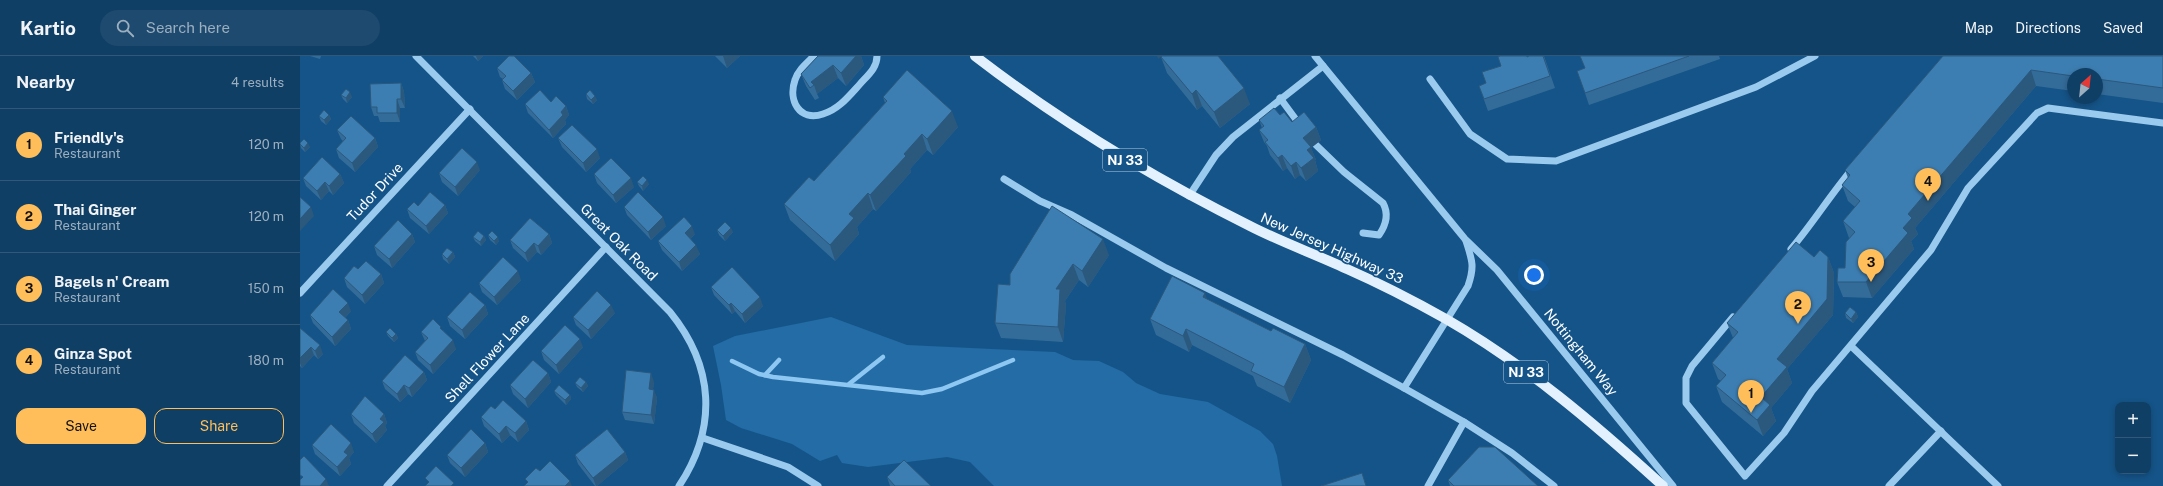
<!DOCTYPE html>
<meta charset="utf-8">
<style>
:root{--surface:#103f66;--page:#1e4a6f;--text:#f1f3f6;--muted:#9cafbf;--line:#30587a;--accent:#ffbe59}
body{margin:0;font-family:"Public Sans",sans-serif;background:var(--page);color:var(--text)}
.controls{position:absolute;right:12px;bottom:12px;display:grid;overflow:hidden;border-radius:8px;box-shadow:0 2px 6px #0003}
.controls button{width:36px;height:36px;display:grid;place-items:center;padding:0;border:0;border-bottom:1px solid var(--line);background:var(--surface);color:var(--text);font:20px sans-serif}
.compass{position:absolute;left:1767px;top:12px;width:36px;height:36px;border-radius:50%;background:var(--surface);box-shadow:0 2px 6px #0003;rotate:27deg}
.you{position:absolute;left:1234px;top:219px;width:14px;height:14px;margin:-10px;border:3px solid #fff;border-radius:50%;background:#1a73e8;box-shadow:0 0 0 6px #1a73e833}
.badge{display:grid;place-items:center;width:26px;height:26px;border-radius:50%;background:var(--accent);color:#111;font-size:13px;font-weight:700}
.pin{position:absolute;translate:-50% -33px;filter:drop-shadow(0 1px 2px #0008)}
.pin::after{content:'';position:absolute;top:21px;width:14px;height:12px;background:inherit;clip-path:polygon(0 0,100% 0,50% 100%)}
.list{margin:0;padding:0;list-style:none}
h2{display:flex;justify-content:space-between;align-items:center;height:52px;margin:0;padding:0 16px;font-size:17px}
h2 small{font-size:13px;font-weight:400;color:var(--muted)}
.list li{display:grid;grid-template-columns:26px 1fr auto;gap:12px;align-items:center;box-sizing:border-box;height:72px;padding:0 16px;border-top:1px solid var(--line)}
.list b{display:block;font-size:15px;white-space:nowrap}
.list p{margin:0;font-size:13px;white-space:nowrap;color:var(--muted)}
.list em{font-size:13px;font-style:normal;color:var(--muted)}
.actions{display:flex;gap:8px;padding:12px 16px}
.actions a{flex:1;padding:9px 0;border:1px solid var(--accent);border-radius:12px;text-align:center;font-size:14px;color:var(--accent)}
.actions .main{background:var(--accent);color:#111}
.icon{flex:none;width:22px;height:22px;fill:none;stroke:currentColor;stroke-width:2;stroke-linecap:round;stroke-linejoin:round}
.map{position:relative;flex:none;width:1863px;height:430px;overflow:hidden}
header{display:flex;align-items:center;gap:24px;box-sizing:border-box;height:56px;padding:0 20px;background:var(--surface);border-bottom:1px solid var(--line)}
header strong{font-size:19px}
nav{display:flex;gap:22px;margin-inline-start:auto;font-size:14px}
.search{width:280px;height:36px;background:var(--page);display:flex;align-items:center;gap:10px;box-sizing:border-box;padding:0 14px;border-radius:22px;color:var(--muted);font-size:15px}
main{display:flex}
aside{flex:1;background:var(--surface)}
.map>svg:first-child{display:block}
</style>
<header>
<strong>Kartio</strong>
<div class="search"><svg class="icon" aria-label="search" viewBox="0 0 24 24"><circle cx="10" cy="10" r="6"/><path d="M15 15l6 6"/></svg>Search here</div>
<nav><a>Map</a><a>Directions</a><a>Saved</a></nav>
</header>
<main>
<aside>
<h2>Nearby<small>4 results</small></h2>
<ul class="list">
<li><span class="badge">1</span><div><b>Friendly's</b><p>Restaurant</p></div><em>120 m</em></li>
<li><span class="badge">2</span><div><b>Thai Ginger</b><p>Restaurant</p></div><em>120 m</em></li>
<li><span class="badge">3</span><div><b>Bagels n' Cream</b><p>Restaurant</p></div><em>150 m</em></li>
<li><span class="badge">4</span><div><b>Ginza Spot</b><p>Restaurant</p></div><em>180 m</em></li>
</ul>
<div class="actions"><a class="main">Save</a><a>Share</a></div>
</aside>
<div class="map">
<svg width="1863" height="430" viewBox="0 0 1863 430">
<rect width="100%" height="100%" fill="#155488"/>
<!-- green -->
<polygon fill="#246ca6" points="531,261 607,289 755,296 773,304 799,305 823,316 836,327 860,338 908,346 960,375 973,388 977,400 982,430 694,430 670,406 647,401 568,411 542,407 537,399 520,405 492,388 441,372 426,364 421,329 413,290 435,280"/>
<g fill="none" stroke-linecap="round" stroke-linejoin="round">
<!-- stream -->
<g stroke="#8dc7f2" stroke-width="4.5">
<polyline points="432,305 459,318 473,321 622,337 642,333 713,304"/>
<polyline points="465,319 479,304"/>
<polyline points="549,328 583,301"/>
</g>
<!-- minor -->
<g stroke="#9bcaef" stroke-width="7">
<path d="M116,0l254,256c44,54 48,115 9,174"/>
<path d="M514,0c-7,7 -16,14 -19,24 -7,20 4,42 28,34 16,-5 26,-18 37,-30 8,-9 17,-16 17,-28"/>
<polyline points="1015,0 1165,183 1197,214 1373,430"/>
<polyline points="1130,23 1170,78 1207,103 1256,105 1456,31 1515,0"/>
<polyline points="980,42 1000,69"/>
<path d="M1015,88l29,28 39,31c6,11 3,22 -4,32l-16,-2"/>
<polyline points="704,123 740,145 772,159 866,212 1043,299 1104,332 1164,366 1212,397 1254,430"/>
<polyline points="889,140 916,99 933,81 1023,10"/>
<path d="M1491,193c22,-26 40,-55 62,-81"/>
<polyline points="0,237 170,53"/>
<polyline points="1433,261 1392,310 1386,322 1386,347 1445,420 1484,377 1512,335 1631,194 1668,132 1737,57 1748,52 1863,67"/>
<polyline points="1551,290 1698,430"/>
<path d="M1104,332l64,-102c7,-20 4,-26 -2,-45"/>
<polyline points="403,382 488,411 518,430"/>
<polyline points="87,430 306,191"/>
<polyline points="1128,430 1164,366"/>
<polyline points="1589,430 1641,375"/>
</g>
<!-- major -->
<path stroke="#e3f1ff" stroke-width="10" d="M675,0c87,67 176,121 275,170 31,16 65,28 97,43 34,15 67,32 99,50 80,46 149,105 217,167"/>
</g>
<!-- wall -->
<g fill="#346c99">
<polygon points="10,0 21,0 20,3"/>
<polygon points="173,0 183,0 178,5"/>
<polygon points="415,0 440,0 427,12"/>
<polygon points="518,0 561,0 564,9 546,30 538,22 517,38 519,42 515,44 506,30 501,18"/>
<polygon points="1244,0 1255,32 1188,55 1179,30 1186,27 1227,1"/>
<polygon points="1280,0 1419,0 1420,3 1289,49 1285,37 1285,12"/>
<polygon points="1643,0 1863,0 1863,47 1797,38 1797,18 1773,18 1773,35 1736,30 1615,172 1618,178 1611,185 1614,193 1572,242 1543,241 1537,226 1545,212 1549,182 1543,165 1555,151 1548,145 1542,129 1548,122 1545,114"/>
<polygon points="861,1 950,48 920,72 902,50 897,54 867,17"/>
<polygon points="197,12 231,17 235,26 217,44 205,33 202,24 203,23 200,21"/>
<polygon points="101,27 104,36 105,52 100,52 100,66 80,66 78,60 74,60 71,51"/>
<polygon points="286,38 297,44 293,48 287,43"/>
<polygon points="41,39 52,41 47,47 43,43"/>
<polygon points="583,41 658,71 633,99 627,94 610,113 611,116 576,155 573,153 557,171 559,178 535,205 490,164 484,148 514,125 585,47"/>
<polygon points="251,46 266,50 269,59 265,64 266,68 253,82 228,57 225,48"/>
<polygon points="29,59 31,63 26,69 21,65 19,60"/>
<polygon points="980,59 992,66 1016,71 1021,84 1011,92 1016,104 1015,104 1018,115 1006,125 1000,119 995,123 987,112 983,115 970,99 967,90 964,86 959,74 962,72 959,64"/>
<polygon points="37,74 75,82 78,91 55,116 39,102 36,93 43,85 41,83"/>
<polygon points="258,82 300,102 286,116 262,91"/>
<polygon points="0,87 10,91 5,96 1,92"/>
<polygon points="180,114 158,140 142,126 139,117"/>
<polygon points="40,118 44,127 33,139 29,135 21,144 6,130 3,122"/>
<polygon points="294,118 334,131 316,147 297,127"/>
<polygon points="337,126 349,128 343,135 339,130"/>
<polygon points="145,149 148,157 129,178 110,162 107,153 118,150"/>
<polygon points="324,151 366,170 351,184 327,159"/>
<polygon points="417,174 433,176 425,185 419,179"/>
<polygon points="112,178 115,186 92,212 77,199 74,190"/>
<polygon points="249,178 252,187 241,199 237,196 228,206 213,192 210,184"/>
<polygon points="395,178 390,183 400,198 382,215 362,194 358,185"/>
<polygon points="188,179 199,185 196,189 190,184"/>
<polygon points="184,180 186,184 181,190 175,185 173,181"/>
<polygon points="153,196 155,201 149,208 143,203 142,198"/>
<polygon points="809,199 788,231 779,224 765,245 766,249 763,286 701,282 695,267 710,229 710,218"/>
<polygon points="1514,201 1528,201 1534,217 1533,259 1487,313 1492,327 1471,352 1476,365 1463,380 1422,346 1416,330 1421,325 1418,323 1412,307 1433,282 1427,267"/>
<polygon points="81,218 84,227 65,248 47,231 44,222"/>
<polygon points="221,224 197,249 182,236 179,227"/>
<polygon points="411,231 463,250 445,267 435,255 432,258 414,239"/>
<polygon points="908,244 971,275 1005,288 1011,304 990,347 957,330 953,320 892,289 889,296 856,279 850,263"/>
<polygon points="185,249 188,258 165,283 150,270 147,261"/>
<polygon points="51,255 45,262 48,264 51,273 35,290 13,267 10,259"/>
<polygon points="1556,256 1558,261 1553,267 1546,262 1545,257"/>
<polygon points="315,257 291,283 276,269 273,261"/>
<polygon points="0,272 23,298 18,303 14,299 2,312 0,310"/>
<polygon points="143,274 156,293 133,318 118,304 115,296 125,285 121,276"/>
<polygon points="86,276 96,278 98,282 94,286 88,280"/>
<polygon points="283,291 259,318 244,304 241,295"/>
<polygon points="124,316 127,324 112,341 108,338 100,346 85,333 82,325"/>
<polygon points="248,317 251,326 228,352 213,338 210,329"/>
<polygon points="286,326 288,330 283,336 277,331 275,327"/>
<polygon points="354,326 353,333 357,342 354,368 325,364 322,356"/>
<polygon points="254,335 270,339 271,343 266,349 256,339"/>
<polygon points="195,353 226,365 229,374 218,386 210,379 202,387 184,370 181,361"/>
<polygon points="51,358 84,358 87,367 85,370 87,374 76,387 54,367"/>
<polygon points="185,387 188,396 165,421 150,407 147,399"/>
<polygon points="12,389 54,396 49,402 51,408 40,420 15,398"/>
<polygon points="325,396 328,404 297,430 295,430 278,408 275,399"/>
<polygon points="587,421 631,430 590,430"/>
<polygon points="1148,424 1238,430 1150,430"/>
</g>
<!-- shaded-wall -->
<g fill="#2b587d">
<polygon points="176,0 183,0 178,5"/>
<polygon points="423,0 440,0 427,12"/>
<polygon points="556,0 561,0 564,9 546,30 541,17"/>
<polygon points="857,0 862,0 858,3"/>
<polygon points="533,9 538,22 517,38 514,29 511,26"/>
<polygon points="1731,14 1736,30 1615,172 1618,178 1611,185 1614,193 1572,242 1566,226 1608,158"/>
<polygon points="231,17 235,26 217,44 213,35"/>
<polygon points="101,27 104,36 105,52 101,43"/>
<polygon points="944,32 950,48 920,72 914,56"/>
<polygon points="896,34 902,50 897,54 892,38"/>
<polygon points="50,36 52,41 47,47 46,42"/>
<polygon points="295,40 297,44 293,48 291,44"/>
<polygon points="97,43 100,52 100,66 97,57"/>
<polygon points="266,50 269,59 265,64 266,68 253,82 249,74 261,56"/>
<polygon points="652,55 658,71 633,99 627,83"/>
<polygon points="29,59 31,63 26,69 24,64"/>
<polygon points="1016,71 1021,84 1011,92 1016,104 1015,104 1018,115 1006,125 1001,112 1003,82"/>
<polygon points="622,78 627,94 610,113 611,116 576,155 570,139 604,98"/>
<polygon points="75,82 78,91 55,116 52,107"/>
<polygon points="8,87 10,91 5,96 4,92"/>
<polygon points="297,93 300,102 286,116 283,107"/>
<polygon points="982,99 987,112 983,115 978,102"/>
<polygon points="177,106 180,114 158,140 155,131"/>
<polygon points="996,106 1000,119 995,123 991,110"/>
<polygon points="40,118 44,127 33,139 29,130"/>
<polygon points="331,122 334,131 316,147 313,139"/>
<polygon points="347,124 349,128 343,135 342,130"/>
<polygon points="25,126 29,135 21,144 17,135"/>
<polygon points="568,137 573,153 557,171 559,178 535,205 530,189 549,158"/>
<polygon points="145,149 148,157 129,178 126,170"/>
<polygon points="11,151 14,160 0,175 0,163"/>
<polygon points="363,161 366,170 351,184 348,176"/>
<polygon points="392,170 395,178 388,185 385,177"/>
<polygon points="431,172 433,176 425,185 423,180"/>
<polygon points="112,178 115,186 92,212 89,203"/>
<polygon points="249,178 252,187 241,199 238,190"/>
<polygon points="184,180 186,184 181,190 180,186"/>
<polygon points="198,181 199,185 196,189 194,185"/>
<polygon points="803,183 809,199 788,231 782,215"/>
<polygon points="234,187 237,196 228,206 225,197"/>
<polygon points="396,189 400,198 382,215 379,206"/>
<polygon points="153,196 155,201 149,208 147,203"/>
<polygon points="1528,201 1534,217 1533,259 1487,313 1492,327 1471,352 1476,365 1463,380 1457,364 1461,341 1477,303"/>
<polygon points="773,208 779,224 765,245 766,249 763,286 758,271 756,233"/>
<polygon points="218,215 221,224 197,249 194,241"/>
<polygon points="81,218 84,227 65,248 62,239"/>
<polygon points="905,237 911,253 903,241"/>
<polygon points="460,241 463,250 445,267 442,258"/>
<polygon points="48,247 51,255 42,265 39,256"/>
<polygon points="431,247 435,255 432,258 429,249"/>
<polygon points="185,249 188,258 165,283 162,274"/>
<polygon points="311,249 315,257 291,283 288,274"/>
<polygon points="1556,256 1558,261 1553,267 1551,263"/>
<polygon points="48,264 51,273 35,290 32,281"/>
<polygon points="886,273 892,289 889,296 883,280"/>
<polygon points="96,278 98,282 94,286 92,282"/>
<polygon points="280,283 283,291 259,318 256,309"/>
<polygon points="153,284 156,293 133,318 130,309"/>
<polygon points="1005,288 1011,304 990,347 984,331"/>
<polygon points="20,289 23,298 18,303 15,295"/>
<polygon points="11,291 14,299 2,312 0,307 0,302"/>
<polygon points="124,316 127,324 112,341 109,332"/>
<polygon points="248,317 251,326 228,352 225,343"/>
<polygon points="351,317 354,326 352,342 349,333"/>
<polygon points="286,326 288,330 283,336 281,332"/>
<polygon points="104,329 108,338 100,346 97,338"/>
<polygon points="354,334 357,342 354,368 351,359"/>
<polygon points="270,339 271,343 266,349 265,344"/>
<polygon points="84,358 87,367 85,370 87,374 76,387 72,378 80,363"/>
<polygon points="226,365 229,374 218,386 215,377"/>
<polygon points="206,370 210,379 202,387 199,378"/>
<polygon points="51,387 54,396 49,402 51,408 40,420 37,411 44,396"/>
<polygon points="185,387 188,396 165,421 161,412"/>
<polygon points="325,396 328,404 297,430 296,430 293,422"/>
<polygon points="26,423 29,430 20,430"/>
<polygon points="270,425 272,430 265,430"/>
</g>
<!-- building -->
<g fill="#3d7eb2" stroke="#2b587d">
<polygon points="209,0 214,0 231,17 213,35 202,24 206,20 197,12"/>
<polygon points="518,0 556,0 541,17 533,9 511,26 514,29 510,32 501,18"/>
<polygon points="862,0 918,0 944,32 914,56 896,34 892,38 861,1"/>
<polygon points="1200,0 1227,0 1227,1 1229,0 1243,0 1250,20 1184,43 1179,30 1186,27 1182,16 1201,10 1198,1"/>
<polygon points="1280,0 1389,0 1285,37 1277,15 1285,12"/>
<polygon points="1643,0 1863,0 1863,32 1797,23 1797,18 1773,18 1773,20 1731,14 1608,158 1612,162 1603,172 1608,177 1566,226 1537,226 1538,212 1545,212 1546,186 1555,176 1543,165 1560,145 1542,129 1550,119 1545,114"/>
<polygon points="607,14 652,55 627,83 622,78 604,98 606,100 570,139 568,137 549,158 554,162 530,189 484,148 509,121 514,125 587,45 583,41"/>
<polygon points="101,27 101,43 97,43 97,57 77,57 77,51 71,51 70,28"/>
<polygon points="46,33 50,36 46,42 41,39"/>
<polygon points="240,34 251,46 256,40 266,50 261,56 263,59 249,74 225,48"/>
<polygon points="290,34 295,40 291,44 286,38"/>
<polygon points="974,52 980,59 984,56 992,66 1004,56 1016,71 1003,82 1011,91 1007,94 1014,102 1001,112 996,106 991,110 982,99 978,102 965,86 968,84 959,74 964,70 959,64"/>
<polygon points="24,54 29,59 24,64 19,60"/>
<polygon points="51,60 75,82 52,107 36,93 46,82 37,74"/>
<polygon points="272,69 297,93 283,107 258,82"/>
<polygon points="4,83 8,87 4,92 0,88 0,87"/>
<polygon points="162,92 177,106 155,131 139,117"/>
<polygon points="22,101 40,118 29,130 25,126 17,135 3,122"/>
<polygon points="311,102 331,122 313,139 294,118"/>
<polygon points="343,120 347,124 342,130 337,126"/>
<polygon points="130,136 145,149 126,170 107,153 114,146 118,150"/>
<polygon points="338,136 363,161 348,176 324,151"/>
<polygon points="0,141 11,151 0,163"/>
<polygon points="752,150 803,183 782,215 773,208 756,233 760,233 758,271 695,267 698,228 710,229 710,218"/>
<polygon points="384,161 392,170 385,177 396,189 379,206 358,185"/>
<polygon points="230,162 249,178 238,190 234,187 225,197 210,184"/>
<polygon points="98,164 112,178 89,203 74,190"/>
<polygon points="425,166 431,172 423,180 417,174"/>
<polygon points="178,175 184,180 180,186 173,181"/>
<polygon points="192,175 198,181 194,185 188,179"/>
<polygon points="1496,186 1514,201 1520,194 1528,201 1527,243 1477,303 1487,311 1461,341 1470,349 1457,364 1416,330 1426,319 1412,307 1438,276 1427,267"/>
<polygon points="147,192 153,196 147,203 142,198"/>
<polygon points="203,201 218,215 194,241 179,227"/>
<polygon points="66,205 81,218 62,239 44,222 54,210 58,213"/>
<polygon points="432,211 460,241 442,258 431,247 429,249 411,231"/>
<polygon points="872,220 905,237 903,241 971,275 973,272 1005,288 984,331 951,315 954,308 886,273 883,280 850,263"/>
<polygon points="33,233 48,247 39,256 48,264 32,281 10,259"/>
<polygon points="297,235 311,249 288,274 273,261"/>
<polygon points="170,236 185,249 162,274 147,261"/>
<polygon points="1550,251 1556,256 1551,263 1545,257"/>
<polygon points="133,263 141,271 140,272 153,284 130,309 115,296 128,282 121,276"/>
<polygon points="265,269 280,283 256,309 241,295"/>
<polygon points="0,272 20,289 15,295 11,291 0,302"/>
<polygon points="90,272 96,278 92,282 86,276"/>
<polygon points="105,299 124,316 109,332 104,329 97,338 82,325"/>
<polygon points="233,304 248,317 225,343 210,329"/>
<polygon points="326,314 351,317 349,333 354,334 351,359 322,356"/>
<polygon points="280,321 286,326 281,332 275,327"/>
<polygon points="259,329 270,339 265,344 254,335"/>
<polygon points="65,340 84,358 80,363 84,366 72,378 51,358"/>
<polygon points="203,344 226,365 215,377 206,370 199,378 181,361 191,350 195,353"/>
<polygon points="31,368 51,387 44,396 48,399 37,411 12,389"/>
<polygon points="171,373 185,387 161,412 147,399"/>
<polygon points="307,373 325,396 293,422 275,399"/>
<polygon points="1179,391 1195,391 1238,430 1154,430 1148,424"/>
<polygon points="4,400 26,423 20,430 0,430 0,424 3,421 0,419 0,404"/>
<polygon points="604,404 631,430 595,430 587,421"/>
<polygon points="250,405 270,425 265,430 224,430 228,426 225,423 236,412 240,415"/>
<polygon points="136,410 154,427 151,430 125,430 129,426 125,422"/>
<polygon points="1062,417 1066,430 1021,430"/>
</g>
<g text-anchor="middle" stroke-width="3.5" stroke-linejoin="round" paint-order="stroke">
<!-- shield labels -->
<g fill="#155488" stroke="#b9ccdb" stroke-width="1">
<rect x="803" y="93" width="44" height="22" rx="3"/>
<rect x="1204" y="305" width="44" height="22" rx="3"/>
</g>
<g font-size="13" font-weight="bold" fill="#fff">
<text x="825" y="109">NJ 33</text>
<text x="1226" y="321">NJ 33</text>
</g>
<!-- street labels -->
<g font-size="14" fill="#fff" stroke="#155488">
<text transform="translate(75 136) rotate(-47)" y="5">Tudor Drive</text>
<text transform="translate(319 186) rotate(45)" y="5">Great Oak Road</text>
<text transform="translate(1032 192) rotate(24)" y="5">New Jersey Highway 33</text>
<text transform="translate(1281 296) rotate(51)" y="5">Nottingham Way</text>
<text transform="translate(187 302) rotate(-47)" y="5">Shell Flower Lane</text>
</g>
</g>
</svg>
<div class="controls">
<button>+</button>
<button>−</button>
</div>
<svg class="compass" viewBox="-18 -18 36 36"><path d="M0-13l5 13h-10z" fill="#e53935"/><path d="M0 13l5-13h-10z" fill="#9cafbf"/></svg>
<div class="you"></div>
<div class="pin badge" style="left:1451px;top:357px">1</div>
<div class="pin badge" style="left:1498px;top:268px">2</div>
<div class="pin badge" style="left:1571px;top:226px">3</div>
<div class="pin badge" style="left:1628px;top:145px">4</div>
</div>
</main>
